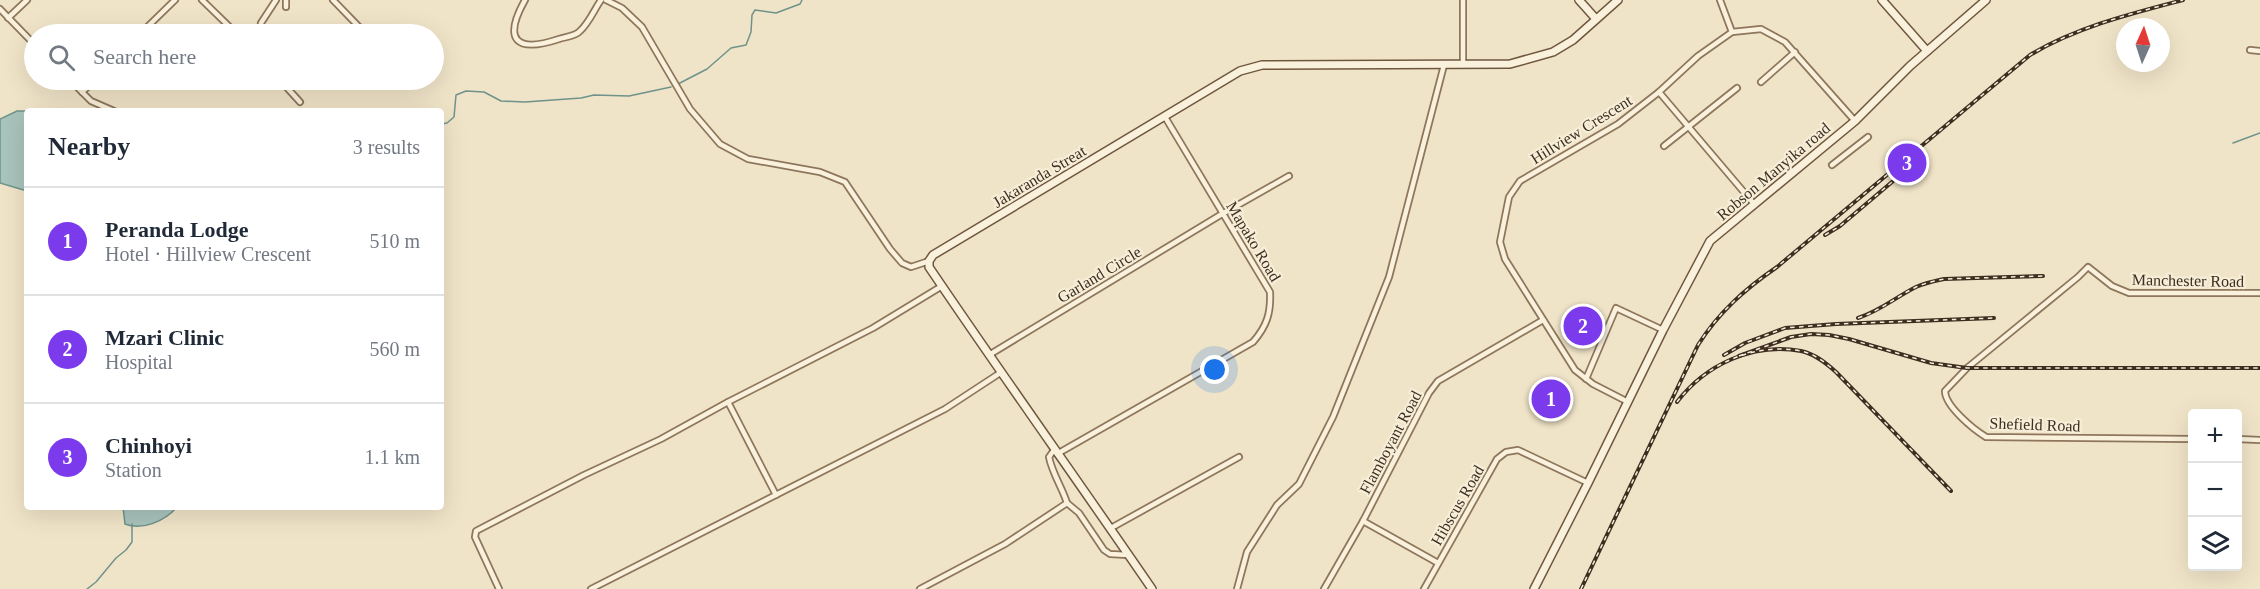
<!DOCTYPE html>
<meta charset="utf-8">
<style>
:root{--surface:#fff;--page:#f2f2f3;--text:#1f2937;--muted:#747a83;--line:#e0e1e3;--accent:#7c3aed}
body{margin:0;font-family:Georgia,serif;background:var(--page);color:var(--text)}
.controls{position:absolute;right:18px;bottom:18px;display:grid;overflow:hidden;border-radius:6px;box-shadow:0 6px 24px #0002}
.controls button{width:54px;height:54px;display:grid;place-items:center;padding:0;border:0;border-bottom:2px solid var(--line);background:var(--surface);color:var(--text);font:30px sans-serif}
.compass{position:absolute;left:2116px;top:18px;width:54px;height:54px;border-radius:50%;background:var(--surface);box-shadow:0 6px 24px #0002;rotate:3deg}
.you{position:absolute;left:1215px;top:370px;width:21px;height:21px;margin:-15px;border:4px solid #fff;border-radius:50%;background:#1a73e8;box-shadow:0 0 0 9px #1a73e833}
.badge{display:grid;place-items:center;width:39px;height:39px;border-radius:50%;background:var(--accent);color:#fff;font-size:20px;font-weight:700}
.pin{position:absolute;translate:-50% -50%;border:3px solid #fff;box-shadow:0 2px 6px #0006}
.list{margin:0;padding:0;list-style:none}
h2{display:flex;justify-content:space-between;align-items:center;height:78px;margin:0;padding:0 24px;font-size:26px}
h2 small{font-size:20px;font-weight:400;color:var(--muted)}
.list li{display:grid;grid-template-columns:39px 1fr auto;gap:18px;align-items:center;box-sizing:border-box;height:108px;padding:0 24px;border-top:2px solid var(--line)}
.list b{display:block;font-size:22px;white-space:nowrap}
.list p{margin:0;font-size:20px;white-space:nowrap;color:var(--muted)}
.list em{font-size:20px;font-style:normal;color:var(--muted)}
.icon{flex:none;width:33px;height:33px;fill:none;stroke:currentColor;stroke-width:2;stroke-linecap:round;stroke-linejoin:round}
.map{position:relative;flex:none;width:2260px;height:589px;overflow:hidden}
.search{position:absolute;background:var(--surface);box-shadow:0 6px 24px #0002;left:24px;top:24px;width:420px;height:66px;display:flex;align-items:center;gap:15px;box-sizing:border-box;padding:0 21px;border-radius:33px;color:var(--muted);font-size:22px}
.panel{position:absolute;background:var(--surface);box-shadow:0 6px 24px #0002;left:24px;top:108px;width:420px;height:402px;border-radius:6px}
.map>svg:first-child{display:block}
</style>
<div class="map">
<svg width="2260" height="589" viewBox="0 0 2260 589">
<rect width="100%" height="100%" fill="#f0e4c8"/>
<!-- water -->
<g fill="#a9c4bc" stroke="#6f938a" stroke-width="1.5">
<polygon points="17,111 31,111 27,111 27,191 0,183 0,119"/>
<path d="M123,507h54c-12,14 -35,24 -52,17z"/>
</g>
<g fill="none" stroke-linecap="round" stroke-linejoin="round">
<!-- stream -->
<g stroke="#6f938a" stroke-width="1.5">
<polyline points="678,84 707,69 731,48 746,45 751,32 752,15 755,10 776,13 800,4 802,0"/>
<polyline points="441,124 447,123 454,117 456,95 466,91 484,92 501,101 525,102 581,98 594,95 629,96 671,87"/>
<polyline points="2233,143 2260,133"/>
<polyline points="87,589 96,582 116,558 126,550 132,542 132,524"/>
</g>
<!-- street casing -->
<g stroke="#8d765c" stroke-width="8">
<g id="street">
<polyline points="202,0 237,34"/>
<polyline points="333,0 366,34"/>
<path d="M525,0c-23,41 -8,53 34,39 6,-2 17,-3 21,-8 9,-8 14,-21 21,-31"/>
<polyline points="606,0 622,8 642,27 690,109 720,144 748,159 820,172 845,182 890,249 902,263 911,267 929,261"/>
<polyline points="1463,0 1463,65"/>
<polyline points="1720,0 1732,32"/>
<polyline points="286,7 286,0"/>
<polyline points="0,9 34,44"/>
<polyline points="8,18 27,0"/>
<polyline points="261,23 276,0"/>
<polyline points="140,34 175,0"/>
<polyline points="2250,50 2260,51"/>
<polyline points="70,80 91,101 114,111"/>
<polyline points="280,80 300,102"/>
<polyline points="392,80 394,86"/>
<polyline points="1761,82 1795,52"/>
<polyline points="82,92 95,80"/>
<polyline points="1659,92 1754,204"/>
<polyline points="1664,146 1737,88"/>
<polyline points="1832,165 1868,137"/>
<polyline points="989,355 1222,214 1289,176"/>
<polyline points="1586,379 1616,308 1663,330"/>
<polyline points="728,402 776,495"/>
<polyline points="1628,402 1593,384 1575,370 1505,259 1500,242 1509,197 1520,181 1618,124 1659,92 1698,56 1732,32 1761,29 1785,42 1855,121"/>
<path d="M2192,439l-206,-2c-13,-8 -41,-31 -41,-46l22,-23 111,-91 10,-10 24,19 17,7h131"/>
<polyline points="2238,439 2260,440"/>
<path d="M1057,454l196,-112c14,-16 18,-29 17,-50l-105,-175"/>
<polyline points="1067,503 1079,513 1104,550 1110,554 1128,555"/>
<polyline points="1363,521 1438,563"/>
<polyline points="1111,528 1239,457"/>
<polyline points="499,589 475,537 476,531 584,475 661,439 728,402 873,328 942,286"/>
<polyline points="591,589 945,409 1000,373"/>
<path d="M920,589l85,-45 62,-41c-5,-16 -15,-30 -18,-46l5,-7"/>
<polyline points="1237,589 1247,552 1277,505 1299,484 1333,417 1389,277 1444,65"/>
<polyline points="1324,589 1363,521 1429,393 1438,381 1543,320"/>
<polyline points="1424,589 1497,459 1506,452 1518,450 1588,483"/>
</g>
</g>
<!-- secondary casing -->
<g stroke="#6f573f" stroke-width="10">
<g id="secondary">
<polyline points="1579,0 1596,19"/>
<polyline points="1882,0 1927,51"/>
<path d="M1152,589c-74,-108 -150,-214 -223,-322v-6l4,-6 307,-184 22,-6 248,-1 43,-12 20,-12 45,-40"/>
<polyline points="1534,589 1588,483 1663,330 1710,241 1855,121 1910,66 1986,0"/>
</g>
</g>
<!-- street -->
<use href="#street" stroke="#faf1dc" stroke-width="4.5"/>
<!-- secondary -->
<use href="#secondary" stroke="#faf1dc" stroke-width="7"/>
<!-- rail casing -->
<g stroke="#3d2e20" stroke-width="4">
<g id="rail">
<polyline points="1825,235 1840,226 1918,160"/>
<path d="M1858,318c22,-7 38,-21 58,-31 9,-4 19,-6 28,-8l99,-3"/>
<polyline points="1724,355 1745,343 1785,328 1836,324 1994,318"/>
<polyline points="1739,356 1791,337 1811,334 1829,335 1849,339 1931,363 1967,368 2260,368"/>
<path d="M1677,402c28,-37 76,-60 124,-51 14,3 25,12 35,21l115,119"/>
<path d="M1581,589l117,-244c21,-33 47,-56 79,-78l253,-212c47,-28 100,-41 153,-55"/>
</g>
</g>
<!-- rail -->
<use href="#rail" stroke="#f7eed8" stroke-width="1.5" stroke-dasharray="4.5" stroke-linecap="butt"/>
</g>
<g text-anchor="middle" stroke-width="4.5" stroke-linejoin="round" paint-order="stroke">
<!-- street labels -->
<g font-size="16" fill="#3d2e20" stroke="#f7eed8">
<text transform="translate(1581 129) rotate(-32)" y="6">Hillview Crescent</text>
<text transform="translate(1773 171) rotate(-40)" y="6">Robson Manyika road</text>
<text transform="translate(1039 176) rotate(-31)" y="6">Jakaranda Streat</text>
<text transform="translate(1254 241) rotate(59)" y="6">Mapako Road</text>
<text transform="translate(1099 274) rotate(-31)" y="6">Garland Circle</text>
<text transform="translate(2188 280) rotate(1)" y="6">Manchester Road</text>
<text transform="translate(2035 424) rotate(2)" y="6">Shefield Road</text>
<text transform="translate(1390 442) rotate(-62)" y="6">Flamboyant Road</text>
<text transform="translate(1457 505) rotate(-60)" y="6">Hibscus Road</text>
</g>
</g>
</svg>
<div class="controls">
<button>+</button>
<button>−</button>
<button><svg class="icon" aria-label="layers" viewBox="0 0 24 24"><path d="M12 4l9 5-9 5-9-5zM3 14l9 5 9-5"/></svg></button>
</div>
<svg class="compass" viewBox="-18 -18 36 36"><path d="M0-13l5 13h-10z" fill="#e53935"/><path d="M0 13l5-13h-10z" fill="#747a83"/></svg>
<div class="you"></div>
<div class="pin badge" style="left:1551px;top:399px">1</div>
<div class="pin badge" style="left:1583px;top:326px">2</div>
<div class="pin badge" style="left:1907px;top:163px">3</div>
<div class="search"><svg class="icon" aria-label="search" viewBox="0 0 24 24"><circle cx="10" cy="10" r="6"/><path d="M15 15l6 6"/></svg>Search here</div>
<section class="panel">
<h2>Nearby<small>3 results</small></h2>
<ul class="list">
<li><span class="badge">1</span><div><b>Peranda Lodge</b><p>Hotel · Hillview Crescent</p></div><em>510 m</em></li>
<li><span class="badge">2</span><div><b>Mzari Clinic</b><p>Hospital</p></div><em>560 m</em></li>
<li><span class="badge">3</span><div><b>Chinhoyi</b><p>Station</p></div><em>1.1 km</em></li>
</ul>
</section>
</div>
